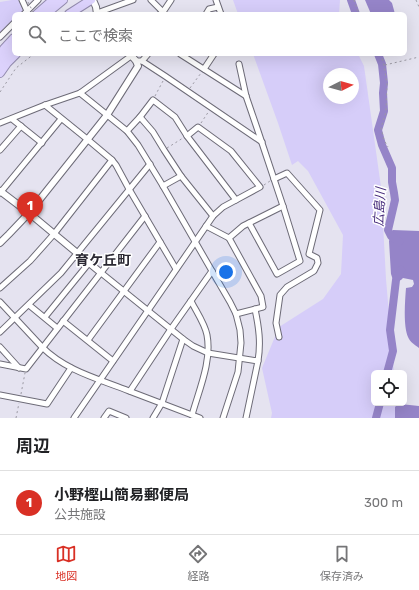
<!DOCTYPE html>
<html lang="ja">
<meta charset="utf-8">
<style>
:root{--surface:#fff;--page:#f6f6f6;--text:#202124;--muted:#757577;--line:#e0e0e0;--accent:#d93025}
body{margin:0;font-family:Rubik,"Noto Sans JP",sans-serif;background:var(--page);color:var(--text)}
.controls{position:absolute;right:12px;bottom:12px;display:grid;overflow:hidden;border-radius:6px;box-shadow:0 4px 16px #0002}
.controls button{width:36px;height:36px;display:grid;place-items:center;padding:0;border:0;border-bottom:1px solid var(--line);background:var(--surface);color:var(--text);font:20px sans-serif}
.compass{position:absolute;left:323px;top:68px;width:36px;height:36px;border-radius:50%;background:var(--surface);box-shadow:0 4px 16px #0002;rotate:84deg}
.you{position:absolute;left:226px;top:272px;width:14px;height:14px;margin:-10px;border:3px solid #fff;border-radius:50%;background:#1a73e8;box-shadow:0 0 0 6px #1a73e833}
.badge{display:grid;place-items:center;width:26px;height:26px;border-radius:50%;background:var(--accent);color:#fff;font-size:13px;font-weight:700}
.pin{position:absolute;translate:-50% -33px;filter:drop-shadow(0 1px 2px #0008)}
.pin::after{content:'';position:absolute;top:21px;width:14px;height:12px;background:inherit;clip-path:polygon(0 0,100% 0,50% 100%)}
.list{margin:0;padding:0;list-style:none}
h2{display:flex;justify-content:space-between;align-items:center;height:52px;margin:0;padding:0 16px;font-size:17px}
h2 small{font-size:13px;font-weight:400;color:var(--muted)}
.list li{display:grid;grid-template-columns:26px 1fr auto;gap:12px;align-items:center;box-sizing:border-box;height:64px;padding:0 16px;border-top:1px solid var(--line)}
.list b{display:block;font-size:15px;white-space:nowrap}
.list p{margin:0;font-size:13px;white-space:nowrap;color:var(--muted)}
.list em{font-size:13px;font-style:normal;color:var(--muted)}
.icon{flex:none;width:22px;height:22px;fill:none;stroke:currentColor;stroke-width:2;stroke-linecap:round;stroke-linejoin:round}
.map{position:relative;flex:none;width:419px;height:418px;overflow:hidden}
.search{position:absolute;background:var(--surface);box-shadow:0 4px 16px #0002;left:12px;right:12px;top:12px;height:44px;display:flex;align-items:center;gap:10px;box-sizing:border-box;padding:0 14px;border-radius:6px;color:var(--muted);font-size:15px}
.sheet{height:116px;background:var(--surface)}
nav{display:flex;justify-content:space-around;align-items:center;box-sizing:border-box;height:56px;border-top:1px solid var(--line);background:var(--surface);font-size:11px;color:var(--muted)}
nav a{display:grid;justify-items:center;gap:2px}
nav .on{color:var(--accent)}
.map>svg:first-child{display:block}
</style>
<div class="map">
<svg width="419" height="418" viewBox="0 0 419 418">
<rect width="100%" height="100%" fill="#e5e3f0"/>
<!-- green -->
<g fill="#d6cdf9" fill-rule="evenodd">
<polygon points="12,0 22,0 25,9 20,14 14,14 14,20 0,33 0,2"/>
<polygon points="233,0 340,0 339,14 238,14"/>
<path d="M253,54h105l6,12 17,121 5,92 8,94h-20v30h22l2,15h-127l1,-5 -10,-45 17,-41 44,-28 18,-25 2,-39 -35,-64 -10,-10 -6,4 -14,-42zM329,74h24v24h-24z"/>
</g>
<!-- water -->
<g fill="#9584c8">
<polygon points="365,0 389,0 392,3 395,14 371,14"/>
<path d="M393,230l26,1v117c-4,-3 -9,-6 -11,-11 -5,-12 -3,-36 -2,-49l6,-1 2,-3 -1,-4 -10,-2 -2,2h-8l-2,-6 -2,-33z"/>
<polygon points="400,404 419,406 419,418 395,418 395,407 397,405"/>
</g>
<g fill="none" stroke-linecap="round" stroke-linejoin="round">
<!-- river -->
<g stroke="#9584c8" stroke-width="8">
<polyline points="351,0 356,14"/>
<polyline points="378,54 382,64 384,83 383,93 384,111 378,130 382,145 392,168 392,182 394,193 395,200 388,230 391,236 399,242"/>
<polyline points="387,373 393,351 390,330 396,280 401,270"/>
<polyline points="376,418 380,403"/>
</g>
<!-- minor casing -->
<g stroke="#6d6b77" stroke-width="7">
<g id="minor">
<polyline points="22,0 27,11"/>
<polyline points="151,0 163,12"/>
<polyline points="216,0 221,14"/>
<polyline points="97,13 133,0"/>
<polyline points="24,14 38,0"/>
<polyline points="160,14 163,12 171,0"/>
<polyline points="206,14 209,9 218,7"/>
<polyline points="0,37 14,23"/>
<polyline points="180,54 246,96"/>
<polyline points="136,61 142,61 165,76 262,142"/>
<polyline points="142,61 148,54"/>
<polyline points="239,64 246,96 258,131 283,206 300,261 277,274 249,223"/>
<polyline points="204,69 214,54"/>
<polyline points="80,93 127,131 138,145 163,186 212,271 230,302 236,314 240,330 241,343 238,372 223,418"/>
<polyline points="45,105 87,139 112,160 116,165 129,189 176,269"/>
<polyline points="12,119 42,143"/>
<polyline points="0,123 45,105 80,93 131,56"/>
<polyline points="127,131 140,117 153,132 164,150 181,176 213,216"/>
<polyline points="187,136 198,127 231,151 260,187 236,200"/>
<polyline points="0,150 21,126"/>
<polyline points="274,179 287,173 320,210 309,254 317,258 318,263 314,271 287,287 280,295 276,323 279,337"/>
<polyline points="163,186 181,176"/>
<polyline points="0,193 61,119"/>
<polyline points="206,226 229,238"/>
<polyline points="100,272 183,339 193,346 208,353 258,361 246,418"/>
<polyline points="0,288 30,261 54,234 112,160"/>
<path d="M191,301c5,10 14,23 16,34 5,26 -8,55 -15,80"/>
<path d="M0,302l42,45c24,24 57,32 87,44 24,9 47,18 71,27"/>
<polyline points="29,305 57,328"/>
<path d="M255,309c4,19 6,34 3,52"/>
<polyline points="236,314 263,307 261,296 229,238 243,226 283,206"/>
<polyline points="45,317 89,263"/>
<polyline points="63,321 113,361"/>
<polyline points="0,332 61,273 150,164"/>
<polyline points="88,340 160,242"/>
<polyline points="0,347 19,368"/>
<polyline points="0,364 26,369 145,216"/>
<polyline points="130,391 171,329 212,271"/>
<polyline points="0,395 47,404 71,368"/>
<polyline points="74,418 213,216 223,207 236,200 187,136 175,117 153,100 140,117"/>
<polyline points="104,418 109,411 126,418"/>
<polyline points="153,418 162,403 183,339"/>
</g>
</g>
<!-- tertiary casing -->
<g stroke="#6d6b77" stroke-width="8">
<g id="tertiary">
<polyline points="93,0 96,7 97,14"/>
<polyline points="0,191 29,213 100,272"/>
<polyline points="0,243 9,234 29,213 107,115 138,66 136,61 130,54"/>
</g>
</g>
<!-- trunk casing -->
<g stroke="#938bae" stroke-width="10">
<g id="trunk">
<polyline points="37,14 53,0"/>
<polyline points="46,14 63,0"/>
<polyline points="69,14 91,0"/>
<polyline points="0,53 14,38"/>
<polyline points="0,63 14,45"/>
<polyline points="0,73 7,63 16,54"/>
</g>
</g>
<!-- path -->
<g stroke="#9b99a3" stroke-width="1" stroke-dasharray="2 3" stroke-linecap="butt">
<polyline points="354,0 359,14"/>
<polyline points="416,0 419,7"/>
<polyline points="87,14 91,11"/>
<polyline points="381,54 384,65 387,84 386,112 381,128 384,140 388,147"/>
<polyline points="385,65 419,57"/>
<polyline points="190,88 201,73"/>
<polyline points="0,92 16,68 34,54"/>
<polyline points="155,96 163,81"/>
<polyline points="201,123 209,111"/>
<polyline points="167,148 183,138"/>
<polyline points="264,185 270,181"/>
<polyline points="21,394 25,373"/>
<polyline points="16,418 19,403"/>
</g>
<!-- minor -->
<use href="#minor" stroke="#fff" stroke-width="5"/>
<!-- tertiary -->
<use href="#tertiary" stroke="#fff" stroke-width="6"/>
<!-- trunk -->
<use href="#trunk" stroke="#dcd2fc" stroke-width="8"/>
<!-- path-bridge -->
<polyline stroke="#9b99a3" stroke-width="1" stroke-dasharray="2 3" stroke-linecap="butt" points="28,2 34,14"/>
</g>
<g text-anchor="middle" stroke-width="3" stroke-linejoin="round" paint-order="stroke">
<!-- water labels -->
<g font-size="13" font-style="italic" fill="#472c7c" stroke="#fff">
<text transform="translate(379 207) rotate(-86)" y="5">広島川</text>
</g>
<!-- quarter labels -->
<g font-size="14" font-weight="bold" fill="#2a2832" stroke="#fff">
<text x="103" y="265">育ケ丘町</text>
</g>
</g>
</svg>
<div class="controls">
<button><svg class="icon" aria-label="locate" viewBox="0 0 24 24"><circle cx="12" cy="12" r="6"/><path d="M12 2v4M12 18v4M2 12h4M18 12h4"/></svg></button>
</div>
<svg class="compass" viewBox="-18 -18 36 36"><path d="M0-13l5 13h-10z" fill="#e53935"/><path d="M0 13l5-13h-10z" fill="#757577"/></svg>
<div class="you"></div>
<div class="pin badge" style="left:30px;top:225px">1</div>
<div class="search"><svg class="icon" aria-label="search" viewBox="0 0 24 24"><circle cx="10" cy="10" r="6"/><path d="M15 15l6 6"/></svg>ここで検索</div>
</div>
<section class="sheet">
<h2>周辺<small></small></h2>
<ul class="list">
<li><span class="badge">1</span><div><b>小野樫山簡易郵便局</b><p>公共施設</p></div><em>300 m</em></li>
</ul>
</section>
<nav>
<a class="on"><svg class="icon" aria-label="map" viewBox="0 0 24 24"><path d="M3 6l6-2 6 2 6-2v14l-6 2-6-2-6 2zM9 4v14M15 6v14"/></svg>地図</a>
<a><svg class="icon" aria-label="directions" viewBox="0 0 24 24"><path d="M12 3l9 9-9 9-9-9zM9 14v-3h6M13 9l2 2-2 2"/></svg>経路</a>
<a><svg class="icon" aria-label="saved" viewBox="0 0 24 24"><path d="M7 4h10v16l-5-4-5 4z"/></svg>保存済み</a>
</nav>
